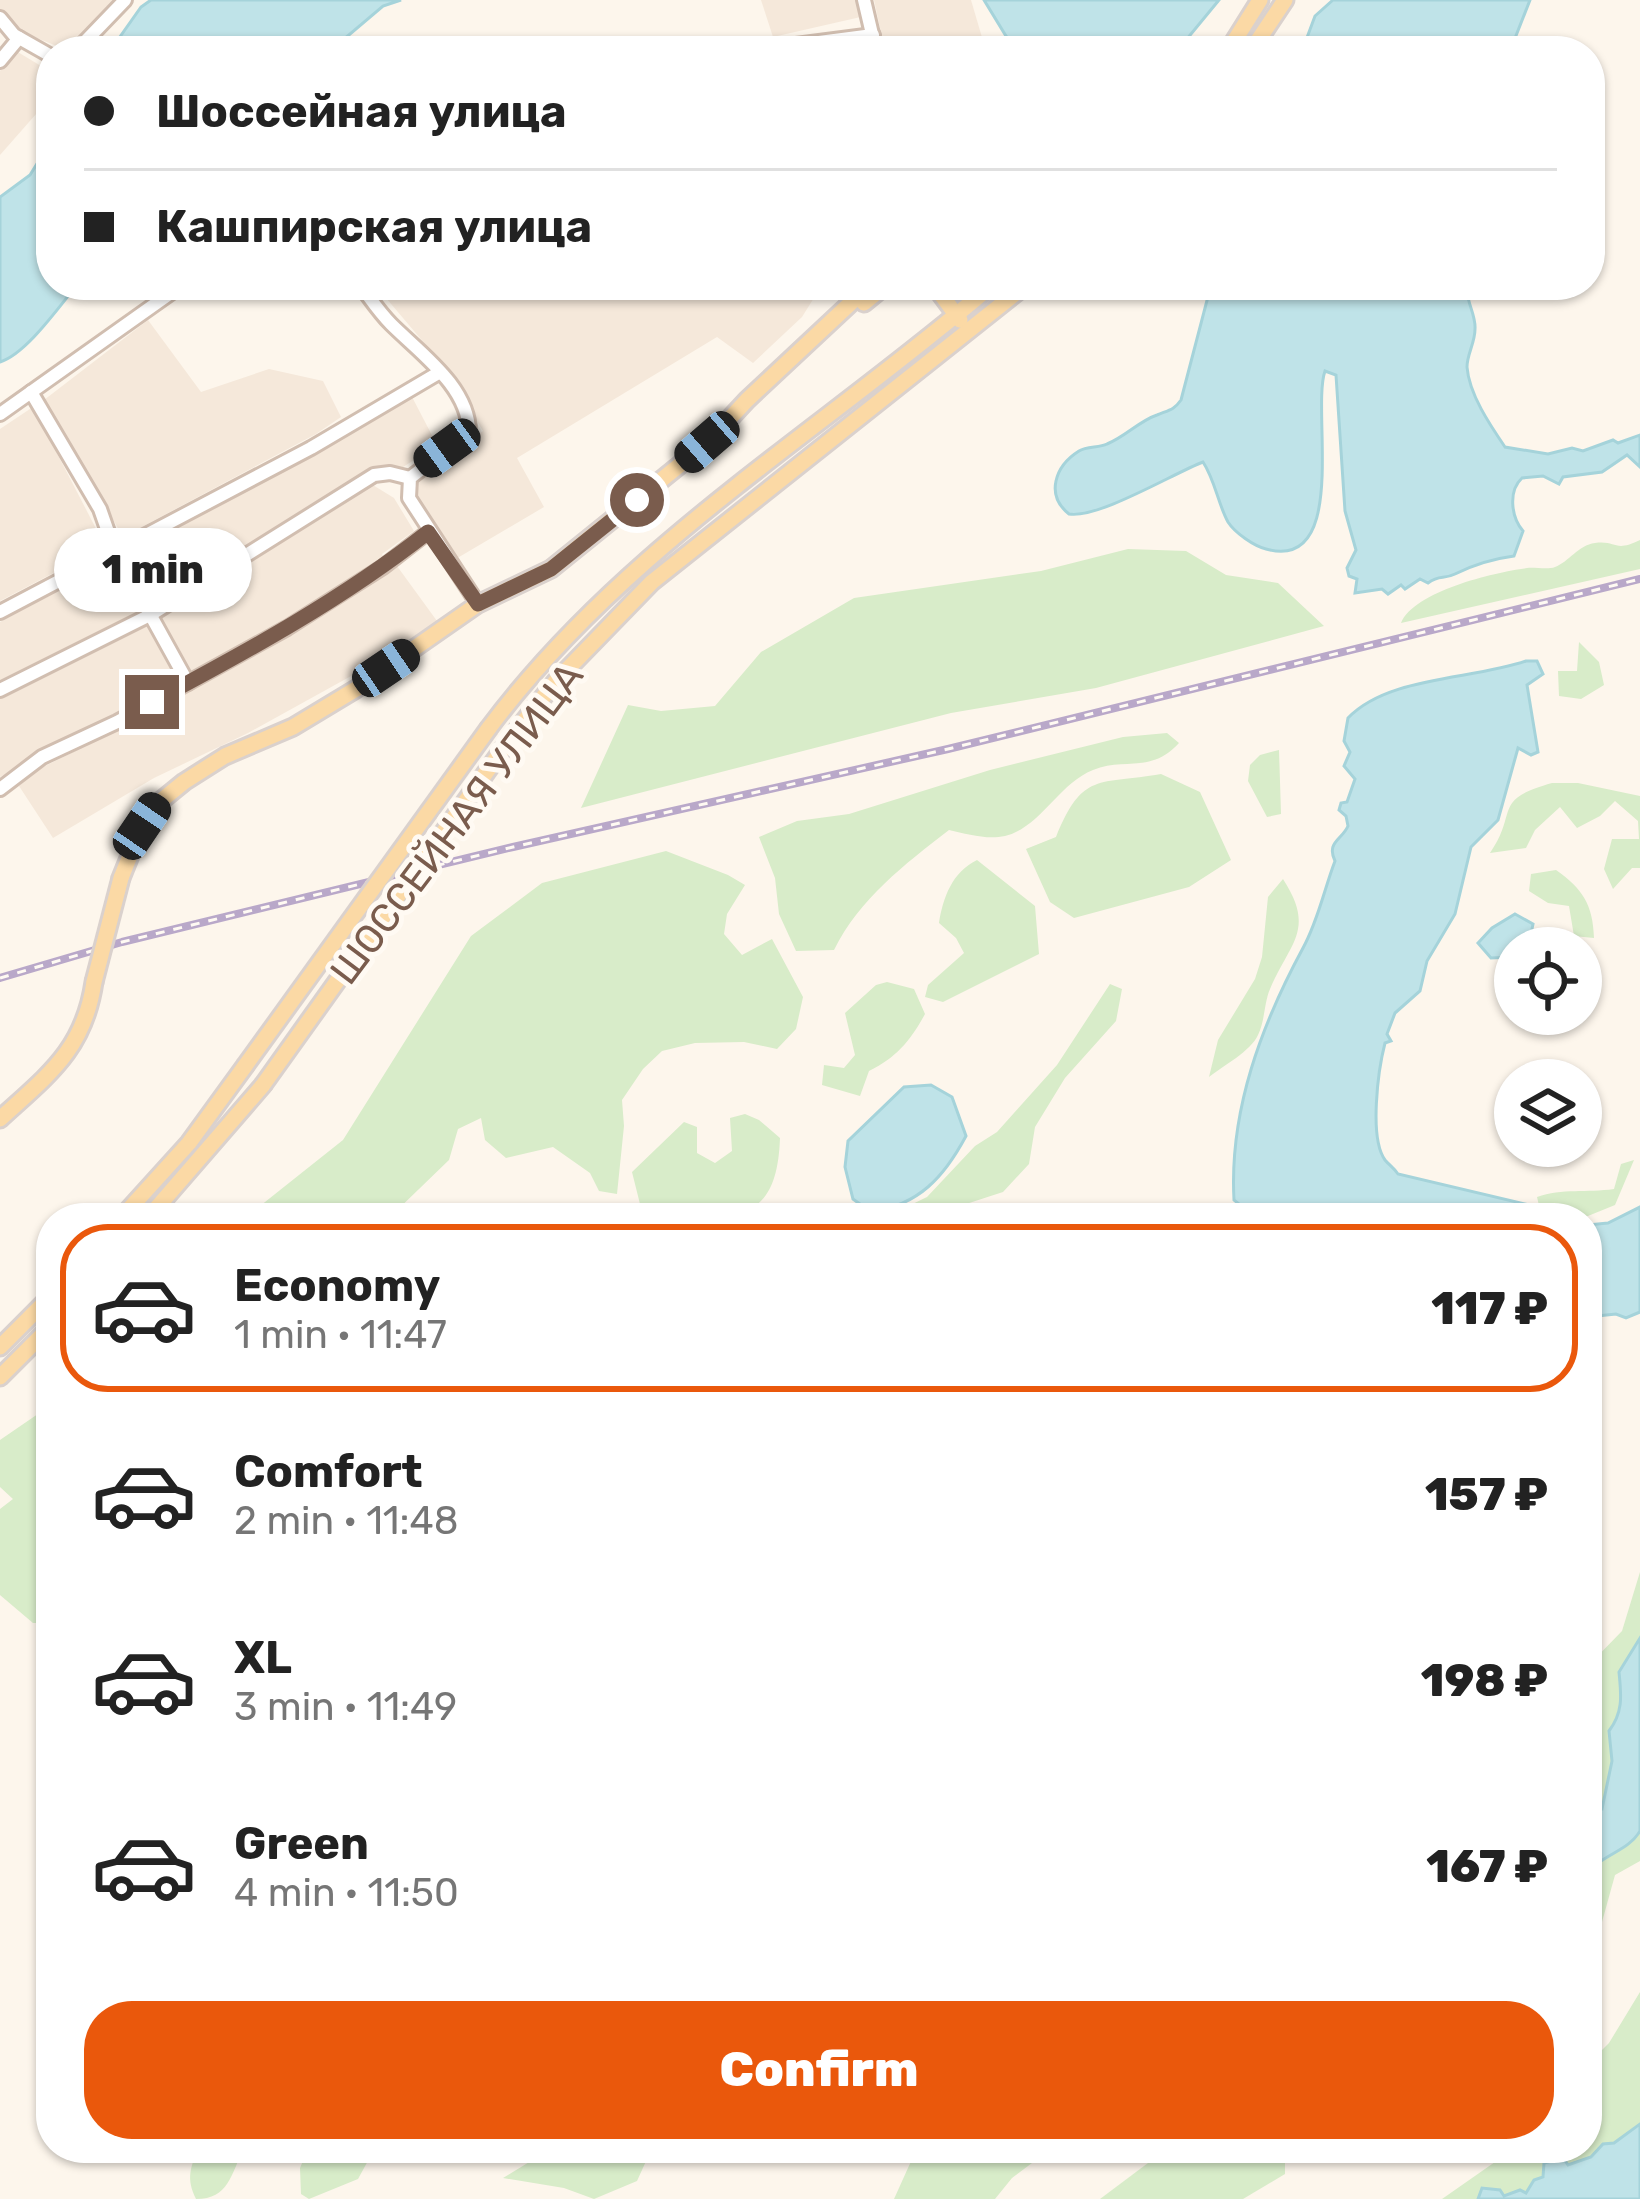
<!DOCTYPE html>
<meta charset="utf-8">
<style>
body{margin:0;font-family:Rubik,sans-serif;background:#f6f6f6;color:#222;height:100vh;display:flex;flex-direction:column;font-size:45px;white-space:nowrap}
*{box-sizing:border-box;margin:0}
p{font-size:39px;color:#767676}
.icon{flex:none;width:66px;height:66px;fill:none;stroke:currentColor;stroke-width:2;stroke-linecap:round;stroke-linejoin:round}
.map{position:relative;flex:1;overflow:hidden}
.side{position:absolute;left:36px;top:1203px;width:1566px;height:960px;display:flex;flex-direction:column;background:#fff;border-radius:48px;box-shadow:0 3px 9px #0004}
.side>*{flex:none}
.hud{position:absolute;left:36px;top:36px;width:1569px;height:264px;border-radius:48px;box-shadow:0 3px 9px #0004;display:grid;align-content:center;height:264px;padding:0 48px;background:#fff}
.controls{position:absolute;left:1494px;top:927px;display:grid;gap:24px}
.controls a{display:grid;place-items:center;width:108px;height:108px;border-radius:50%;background:#fff;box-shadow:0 3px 9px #0004;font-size:60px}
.end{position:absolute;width:54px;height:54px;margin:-27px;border:15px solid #7a5c4d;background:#fff;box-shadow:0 0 0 6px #fff}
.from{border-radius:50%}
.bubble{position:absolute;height:84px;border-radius:42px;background:#fff;box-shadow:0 3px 9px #0004;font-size:39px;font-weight:800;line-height:84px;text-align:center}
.car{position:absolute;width:36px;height:72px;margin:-36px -18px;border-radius:15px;box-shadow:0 0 9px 3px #0007;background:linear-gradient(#222 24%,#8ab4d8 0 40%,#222 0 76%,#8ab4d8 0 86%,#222 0)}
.hud b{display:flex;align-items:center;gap:42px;height:114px;font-size:45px}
.hud b+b{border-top:3px solid #e0e0e0}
.hud i{width:30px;height:30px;background:#222}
ul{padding:21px 0 0;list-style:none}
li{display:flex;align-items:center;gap:36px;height:168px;margin:0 24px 18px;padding:0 24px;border:6px solid transparent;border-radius:48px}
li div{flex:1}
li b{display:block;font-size:45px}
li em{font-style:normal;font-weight:800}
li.active{border-color:#ea580c}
li>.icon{width:108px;height:108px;stroke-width:1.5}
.action{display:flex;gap:24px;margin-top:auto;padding:24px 48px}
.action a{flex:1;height:138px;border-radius:48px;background:#ea580c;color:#fff;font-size:48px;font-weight:800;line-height:138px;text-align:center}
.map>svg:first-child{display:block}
</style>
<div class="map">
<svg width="1640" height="2199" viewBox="0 0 1640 2199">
<rect width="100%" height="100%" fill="#fdf6ec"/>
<g fill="#f5e8da">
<path d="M0,0H118L69,51L17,30L0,9Z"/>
<path d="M761,0H860L865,16L773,37Z"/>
<path d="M874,0H971L986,51H885Z"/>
<path d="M16,51L51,72V97L0,155V71Z"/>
<path d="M375,285H822L802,317L753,363L717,337L517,458L544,507L454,560L416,495L418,479L483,431L442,364Z"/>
<path d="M148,320L201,392L269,369L323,381L341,417L316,434L123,537L44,400Z"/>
<path d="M410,393L437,445L397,471L371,472L152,610L122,552L284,469Z"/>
<path d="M33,407L105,546L0,601V429Z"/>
<path d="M368,482L394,498L414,531L382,554L384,559L191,678L159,618Z"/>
<path d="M111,563L142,616L0,686V622Z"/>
<path d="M397,566L437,621L362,670L248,733L154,778L53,838L19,786L35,771L164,707Z"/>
<path d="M147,622L179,683L0,777V695Z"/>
</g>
<g fill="#d8ecc9">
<path d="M1640,540V569L1401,623C1414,591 1495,572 1527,568C1535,567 1548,570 1555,567C1569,562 1578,545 1595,543C1617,540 1614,553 1640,540Z"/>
<path d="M1128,549L1186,551L1226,575L1278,583L1324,626L1096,688L951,713L581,808L628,705L661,711L715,706L761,652L854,598L1041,571Z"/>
<path d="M1579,642L1599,662L1604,685L1581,699L1559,696L1558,671H1577Z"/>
<path d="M1167,733L1179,743C1151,774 1125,757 1093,770C1058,784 1041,827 1005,836C987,840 967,834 949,830C904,865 860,898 834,950L796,951L779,914L775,878L759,837L797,821L849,814L990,770L1123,737Z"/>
<path d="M1279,750L1281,814L1267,817L1248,781L1250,765L1260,755Z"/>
<path d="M1161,774L1200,792L1231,860L1189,887L1074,918L1050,902L1026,849L1056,837C1083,771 1098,785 1161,774Z"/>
<path d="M1552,783H1578L1640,796V868H1632L1613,889L1604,869L1612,839H1639L1638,821L1615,801L1600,816L1577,828L1560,807L1535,830L1526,848L1490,853C1519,811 1491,800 1552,783Z"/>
<path d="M666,851L728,875L745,885L727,914L724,934L742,955L772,939L803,997L796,1029L777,1049L744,1042L695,1043L662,1051L643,1069L622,1100L624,1126L617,1194L599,1191L590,1173L553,1147L506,1158L485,1140L481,1118L458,1129L449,1160L389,1218H245L343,1140L471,936L542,883Z"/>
<path d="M977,860L1035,906L1039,954L943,1002L925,997L928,985L964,953L956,938L939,923C943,898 952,872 977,860Z"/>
<path d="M1556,870C1583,889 1593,905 1594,938L1574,936L1569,906L1548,903L1529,891L1531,874Z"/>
<path d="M1283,879C1316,930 1290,942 1270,989C1264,1003 1265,1021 1258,1035C1251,1051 1223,1066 1209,1077L1218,1040L1255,979L1262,957L1268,897Z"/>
<path d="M887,982L914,989L925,1014C911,1040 896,1058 869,1071L860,1096L822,1085L824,1065L844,1068L855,1055L845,1013L876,985Z"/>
<path d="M1110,984L1122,989L1116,1021L1065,1078L1035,1127L1029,1164L1003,1192L923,1218H894L898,1211L927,1197L975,1146L997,1132L1057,1065Z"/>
<path d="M745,1114L759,1120L780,1138C777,1222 738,1218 668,1218L666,1204L641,1208L632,1172L684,1122L697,1127V1153L715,1163L732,1151L730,1118Z"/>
<path d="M1634,1160L1615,1205L1583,1218H1542L1537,1197C1562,1188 1587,1193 1614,1189L1621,1164Z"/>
<path d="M51,1405V1623H33L0,1595V1509L13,1499L0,1487V1440Z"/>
<path d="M1640,1572V1638L1619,1673C1624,1694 1623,1712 1609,1731C1615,1749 1611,1797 1599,1810L1595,1779L1587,1756V1667L1622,1631Z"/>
<path d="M1640,1831V1861L1615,1875L1602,1922L1587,1943V1875C1599,1855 1628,1851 1640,1831Z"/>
<path d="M1640,1992V2124L1614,2143L1603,2144L1591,2157L1567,2165L1553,2148H1587V2065L1609,2043Z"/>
<path d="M199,2148H244C231,2174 229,2199 196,2199C186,2179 190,2167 199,2148Z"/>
<path d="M279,2148H375L358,2179L309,2199L301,2194L300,2168L305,2156H288Z"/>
<path d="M552,2148H652L637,2181L594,2199L564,2188L503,2178Z"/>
<path d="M917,2148H1052L1012,2178L995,2199H894Z"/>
<path d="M1168,2148H1285V2174L1243,2199H1100Z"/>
<path d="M1515,2148H1545L1556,2154L1555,2160L1543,2163V2177L1525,2193L1518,2191L1511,2197L1481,2190L1478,2199H1442Z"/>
</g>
<g fill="#bfe3e8" stroke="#a5d3da" stroke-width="3">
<path d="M151,0H401L383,6L330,51H110L141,7Z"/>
<path d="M984,0H1219L1177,51H1020L1006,36Z"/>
<path d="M1333,0H1530L1510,51H1302L1315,16Z"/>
<path d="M51,141V285H77C58,308 26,354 0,362V197L30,175Z"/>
<path d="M1211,285H1419L1434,296L1445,293L1450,285H1458L1462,293L1467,291C1468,305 1476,316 1475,329C1475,343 1467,354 1467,367C1469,394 1490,425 1505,447L1548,454L1572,448L1583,451L1613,440L1618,443L1640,435V467L1627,455L1602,472L1563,477L1559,484L1543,476L1522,478C1508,491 1511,517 1523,531L1514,556C1491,559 1475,564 1455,574C1443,580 1440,574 1428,583L1420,579L1405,589L1401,585L1388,594L1382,589L1355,593L1357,579L1349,576L1347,568L1356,550L1345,511L1336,375L1325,371C1311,410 1350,572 1266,549C1254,546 1235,533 1228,522C1218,504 1215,480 1203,462C1174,473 1098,519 1069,514C1045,495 1055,466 1079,451C1087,446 1099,448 1107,444C1125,437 1139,421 1157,415C1169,410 1174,410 1181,400Z"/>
<path d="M1526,661H1537L1543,674L1527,685L1538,752L1531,755L1518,748L1498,820L1471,847L1455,914L1427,961L1420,991L1395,1013L1387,1034L1391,1041L1385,1043C1378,1070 1369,1138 1385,1160C1389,1165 1394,1168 1398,1174L1529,1205L1531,1214L1528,1218H1241L1239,1204L1234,1200C1229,1110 1262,1024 1303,948C1318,921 1324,890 1335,861C1326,842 1342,840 1348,826L1346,816L1339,810L1341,803L1347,802L1355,779L1344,766L1350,752L1344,741L1348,718C1388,676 1472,680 1526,661Z"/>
<path d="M1515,914L1533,924L1529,943L1515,948L1512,957L1491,958L1478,943L1492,928Z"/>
<path d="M931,1085L952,1097L966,1136C944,1177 919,1205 871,1212L853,1199L845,1167L848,1141L904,1087Z"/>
<path d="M1640,1207V1312L1626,1318L1616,1314L1587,1317V1225L1608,1223Z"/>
<path d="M1640,1638V1831C1628,1852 1599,1855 1587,1875V1756C1598,1774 1593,1791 1599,1809H1602L1612,1761L1609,1731C1624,1711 1621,1694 1619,1672Z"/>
<path d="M1640,2124V2199H1478L1482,2188L1500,2190L1504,2196L1520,2190L1526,2193L1534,2180L1543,2177L1544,2163L1555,2160V2154L1545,2148L1560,2153L1568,2165L1591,2157L1603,2144L1614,2143Z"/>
</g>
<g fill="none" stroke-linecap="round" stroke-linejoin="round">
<defs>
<g id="minor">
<path d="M864,0L876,51"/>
<path d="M0,18L14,35L51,56"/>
<path d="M76,51L125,0"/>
<path d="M749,51L873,35"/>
<path d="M0,61L19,38"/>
<path d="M360,285C370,298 379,312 391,324C420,353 469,387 469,432L410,478L409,498L478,604"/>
<path d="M31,392L100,509L114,549L188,683"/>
<path d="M0,414L182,285"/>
<path d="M0,612L311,448L440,372"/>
<path d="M0,690L152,614L374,475L390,473L410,478"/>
<path d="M0,789L42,757L117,722L287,628L383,567L428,532"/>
</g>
<g id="major">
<path d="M1228,51L1260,0"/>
<path d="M1251,51L1285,0"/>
<path d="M934,285L960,320"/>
<path d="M864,303L886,285"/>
<path d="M489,728C623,548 823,430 992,285"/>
<path d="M510,739L556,681L652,582L1026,285"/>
<path d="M121,878L142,826L157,804L184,782L225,756L293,727L356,689L478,604L551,569L707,443L747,400L870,285"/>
<path d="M0,1119C48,1075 84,1050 94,982"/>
<path d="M121,1218L189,1143L245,1066"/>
<path d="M148,1218L263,1085"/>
<path d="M0,1347L51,1296"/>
<path d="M0,1377L51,1326"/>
</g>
</defs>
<use href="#minor" stroke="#d1beb0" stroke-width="18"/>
<use href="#major" stroke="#dad1cd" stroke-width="21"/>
<use href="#minor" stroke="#fff" stroke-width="12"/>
<use href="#major" stroke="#fbd9a5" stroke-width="15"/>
<defs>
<path id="rail" d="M0,978L122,942L513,847L948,749L1640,579"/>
</defs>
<use href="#rail" stroke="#b9a8c9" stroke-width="8"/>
<use href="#rail" stroke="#fffaf3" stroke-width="3" stroke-dasharray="9" stroke-linecap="butt"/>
<defs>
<g id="major-bridge">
<path d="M94,982L121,878"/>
<path d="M245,1066L489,728"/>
<path d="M263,1085L510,739"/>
</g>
</defs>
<use href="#major-bridge" stroke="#dad1cd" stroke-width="21" stroke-linecap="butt"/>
<use href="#major-bridge" stroke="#fbd9a5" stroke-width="15"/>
</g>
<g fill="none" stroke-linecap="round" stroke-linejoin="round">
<path stroke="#7a5c4d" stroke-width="15" d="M152,702C248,651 343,599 428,532L478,604L551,569L637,500"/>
</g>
<g text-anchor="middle" stroke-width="10" stroke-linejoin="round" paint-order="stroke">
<g font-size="39" fill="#7a5c4d" stroke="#fffaf3">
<text transform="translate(456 823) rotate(-53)" y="14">ШОССЕЙНАЯ УЛИЦА</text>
</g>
</g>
</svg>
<div class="controls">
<a><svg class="icon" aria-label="locate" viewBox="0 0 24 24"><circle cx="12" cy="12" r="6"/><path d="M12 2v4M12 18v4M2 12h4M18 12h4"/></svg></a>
<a><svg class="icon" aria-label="layers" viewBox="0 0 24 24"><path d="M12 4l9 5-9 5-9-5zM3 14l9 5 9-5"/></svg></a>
</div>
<i class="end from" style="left:637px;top:500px"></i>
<i class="end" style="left:152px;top:702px"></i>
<div class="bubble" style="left:54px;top:528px;width:198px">1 min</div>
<i class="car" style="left:707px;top:442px;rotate:229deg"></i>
<i class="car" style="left:447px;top:448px;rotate:234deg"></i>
<i class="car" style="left:386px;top:668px;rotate:56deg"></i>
<i class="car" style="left:142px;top:826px;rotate:34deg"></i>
<div class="hud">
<b><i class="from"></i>Шоссейная улица</b>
<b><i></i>Кашпирская улица</b>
</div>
<section class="side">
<ul>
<li class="active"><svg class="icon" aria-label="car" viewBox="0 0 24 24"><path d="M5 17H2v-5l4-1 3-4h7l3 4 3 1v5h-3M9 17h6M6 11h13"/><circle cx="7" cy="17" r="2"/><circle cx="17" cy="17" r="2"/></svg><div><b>Economy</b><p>1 min · 11:47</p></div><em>117 ₽</em></li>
<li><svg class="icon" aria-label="car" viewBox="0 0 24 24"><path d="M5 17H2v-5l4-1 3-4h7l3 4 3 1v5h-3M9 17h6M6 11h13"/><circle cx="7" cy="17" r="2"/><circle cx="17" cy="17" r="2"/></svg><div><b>Comfort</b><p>2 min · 11:48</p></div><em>157 ₽</em></li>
<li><svg class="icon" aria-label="car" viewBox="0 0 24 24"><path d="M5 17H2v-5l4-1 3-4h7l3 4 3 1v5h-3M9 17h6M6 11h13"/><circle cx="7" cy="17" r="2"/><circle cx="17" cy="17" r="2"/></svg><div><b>XL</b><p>3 min · 11:49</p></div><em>198 ₽</em></li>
<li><svg class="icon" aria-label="car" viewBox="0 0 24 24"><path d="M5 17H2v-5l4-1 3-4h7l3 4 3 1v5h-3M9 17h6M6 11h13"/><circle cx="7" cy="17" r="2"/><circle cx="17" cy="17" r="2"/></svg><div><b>Green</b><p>4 min · 11:50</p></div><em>167 ₽</em></li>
</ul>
<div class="action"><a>Confirm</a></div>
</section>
</div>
